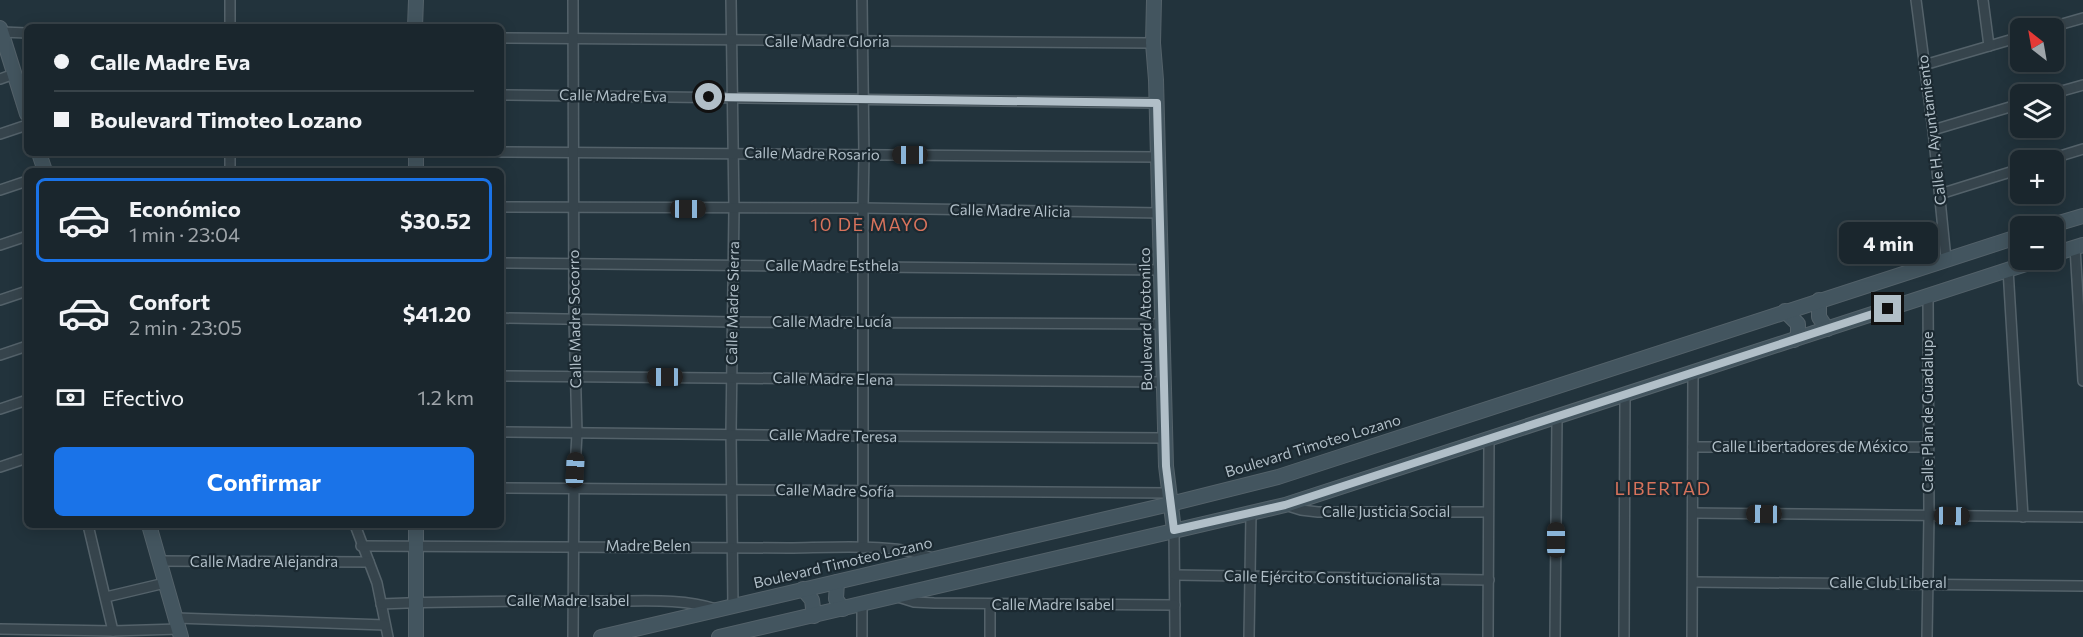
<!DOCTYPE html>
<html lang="es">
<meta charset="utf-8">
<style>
body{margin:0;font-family:Commissioner,sans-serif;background:#232e35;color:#f1f3f6;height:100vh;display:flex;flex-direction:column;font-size:22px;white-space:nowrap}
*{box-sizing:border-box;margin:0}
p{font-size:20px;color:#9fa5aa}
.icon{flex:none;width:33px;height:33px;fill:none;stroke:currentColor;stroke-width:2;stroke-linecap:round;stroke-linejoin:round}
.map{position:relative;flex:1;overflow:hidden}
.details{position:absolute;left:24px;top:168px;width:480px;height:360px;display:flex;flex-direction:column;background:#1a262d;border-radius:9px;box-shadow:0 3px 15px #0003,0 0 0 2px #384349}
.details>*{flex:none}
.banner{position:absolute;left:24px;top:24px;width:480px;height:132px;border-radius:9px;box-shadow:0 3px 15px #0003,0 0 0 2px #384349;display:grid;align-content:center;height:132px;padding:0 30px;background:#1a262d}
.needle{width:39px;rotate:329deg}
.buttons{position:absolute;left:2010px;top:18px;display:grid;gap:12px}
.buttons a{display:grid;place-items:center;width:54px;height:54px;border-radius:9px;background:#1a262d;box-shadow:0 3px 15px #0003,0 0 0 2px #384349;font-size:30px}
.end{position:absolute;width:27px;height:27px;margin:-14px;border:8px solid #b1bfc8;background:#111;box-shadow:0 0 0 3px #111}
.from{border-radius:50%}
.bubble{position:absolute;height:42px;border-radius:9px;background:#1a262d;box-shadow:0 3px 15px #0003,0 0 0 2px #384349;font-size:20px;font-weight:700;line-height:42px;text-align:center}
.car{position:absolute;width:18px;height:36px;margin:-18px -9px;border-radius:8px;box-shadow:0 0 4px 2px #0007;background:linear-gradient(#222 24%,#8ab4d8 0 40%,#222 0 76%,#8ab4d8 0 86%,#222 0)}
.banner b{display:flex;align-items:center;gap:21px;height:57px;font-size:22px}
.banner b+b{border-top:2px solid #384349}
.banner i{width:15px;height:15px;background:#f1f3f6}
ul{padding:10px 0 0;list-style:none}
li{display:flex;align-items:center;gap:18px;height:84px;margin:0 12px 9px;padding:0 18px;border:3px solid transparent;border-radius:9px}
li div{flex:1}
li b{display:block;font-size:22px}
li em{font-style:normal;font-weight:700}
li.selected{border-color:#1a73e8}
li>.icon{width:54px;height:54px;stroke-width:1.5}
.pay{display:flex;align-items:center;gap:15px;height:66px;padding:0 30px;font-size:22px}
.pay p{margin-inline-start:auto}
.button{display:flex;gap:12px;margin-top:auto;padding:12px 30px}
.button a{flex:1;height:69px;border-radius:9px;background:#1a73e8;color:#fff;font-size:24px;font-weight:700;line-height:69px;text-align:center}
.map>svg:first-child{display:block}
</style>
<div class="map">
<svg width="2083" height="637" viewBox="0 0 2083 637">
<rect width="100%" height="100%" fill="#22333c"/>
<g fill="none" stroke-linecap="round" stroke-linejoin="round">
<defs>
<g id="street">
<path d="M230,0V27"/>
<path d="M731,0L734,209L731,433L733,606"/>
<path d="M862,0L864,155L863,208V548"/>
<path d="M1916,0L1933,130L1946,259"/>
<path d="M1983,0L1989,46"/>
<path d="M2048,28L2083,18"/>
<path d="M2,32L27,33"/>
<path d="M501,38L1153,43"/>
<path d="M1924,65L2020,37"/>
<path d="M0,79L14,74"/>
<path d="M2051,94L2083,85"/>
<path d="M501,95L1157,103"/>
<path d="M1933,130L2020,104"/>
<path d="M0,134L27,125"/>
<path d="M501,152L1159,157"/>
<path d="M2047,160L2083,149"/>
<path d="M230,171V153"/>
<path d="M0,190L27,181"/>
<path d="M1940,194L2020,169"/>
<path d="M501,207L863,208L1160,213"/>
<path d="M0,245L27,236"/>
<path d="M2075,247L2083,381"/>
<path d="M501,263L1162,270"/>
<path d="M2008,269L2023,517"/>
<path d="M0,300L27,291"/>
<path d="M501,318L733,322L1163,324"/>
<path d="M0,355L27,346"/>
<path d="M501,376L1164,382"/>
<path d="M0,409L27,400"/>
<path d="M501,432C723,435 944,437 1166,438"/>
<path d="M1693,447H1928"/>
<path d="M0,467L27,458"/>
<path d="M501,488L1169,493"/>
<path d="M1285,505L1301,510L1318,512H1488"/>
<path d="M1693,513L2083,517"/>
<path d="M88,525L113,631"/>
<path d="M355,525L377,583L388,637"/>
<path d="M1174,530L1175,637"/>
<path d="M361,546C504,546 647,546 789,548C825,548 904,542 933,559"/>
<path d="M160,561L369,562"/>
<path d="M1175,575L1489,580"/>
<path d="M1693,582L2083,586"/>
<path d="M106,597L165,583"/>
<path d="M898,597L914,602L934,603L1175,605"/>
<path d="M381,604C453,601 525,601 597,601C636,602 678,597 716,609"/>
<path d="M176,618L385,625"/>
<path d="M0,629L113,631L179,629"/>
<path d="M573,637L574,489L577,433L574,319L573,0"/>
<path d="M862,637V605"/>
<path d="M990,637V605"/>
<path d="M1249,637L1251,514"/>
<path d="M1488,637L1489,439"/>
<path d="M1555,637L1557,417"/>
<path d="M1624,637L1625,395"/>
<path d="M1692,637L1693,372"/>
<path d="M1927,637L1929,516L1928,296"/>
</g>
<g id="secondary">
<path d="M1154,0L1153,43L1156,80L1166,466L1174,530"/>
<path d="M415,27L416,0"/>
<path d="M0,28L27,114"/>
<path d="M39,153L45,171"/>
<path d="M416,153V171"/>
<path d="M2049,226L2083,216"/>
<path d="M2054,254L2083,245"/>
<path d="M1819,300V317L1827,329"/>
<path d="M1785,311L1798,324V335L1794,340"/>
<path d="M149,525L181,637"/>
<path d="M837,582L836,599L843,609"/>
<path d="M803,589L812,600L814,616"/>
<path d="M416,637V525"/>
<path d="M601,637L1170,504L1278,477L2020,236"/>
<path d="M719,637L1285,505L2038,260"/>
</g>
</defs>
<use href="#street" stroke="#54626a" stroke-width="12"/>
<use href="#secondary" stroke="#54626a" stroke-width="16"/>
<use href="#street" stroke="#36444c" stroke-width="9"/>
<use href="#secondary" stroke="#43555f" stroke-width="14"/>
</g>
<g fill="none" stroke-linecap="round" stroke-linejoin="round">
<path stroke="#b1bfc8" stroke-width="8" d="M709,97L1157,103L1166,466L1174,530L1285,505L1888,309"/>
</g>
<g text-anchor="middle" stroke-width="4.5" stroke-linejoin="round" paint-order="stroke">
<g font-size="15" fill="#b1bfc8" stroke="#1b2931">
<text x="827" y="47">Calle Madre Gloria</text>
<text transform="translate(613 96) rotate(1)" y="5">Calle Madre Eva</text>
<text transform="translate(1932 130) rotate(-97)" y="5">Calle H. Ayuntamiento</text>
<text transform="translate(812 154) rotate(1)" y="5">Calle Madre Rosario</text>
<text transform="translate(1010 211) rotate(1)" y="5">Calle Madre Alicia</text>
<text x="832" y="271">Calle Madre Esthela</text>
<text transform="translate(733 303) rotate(-89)" y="5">Calle Madre Sierra</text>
<text transform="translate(575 319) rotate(-91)" y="5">Calle Madre Socorro</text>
<text transform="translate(1146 319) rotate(-91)" y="5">Boulevard Atotonilco</text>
<text x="832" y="327">Calle Madre Lucía</text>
<text transform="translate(833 379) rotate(1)" y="5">Calle Madre Elena</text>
<text transform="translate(1928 412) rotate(-90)" y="5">Calle Plan de Guadalupe</text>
<text transform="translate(833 436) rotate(1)" y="5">Calle Madre Teresa</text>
<text transform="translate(1313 446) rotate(-17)" y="5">Boulevard Timoteo Lozano</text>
<text x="1810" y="452">Calle Libertadores de México</text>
<text transform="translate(835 491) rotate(1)" y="5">Calle Madre Sofía</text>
<text x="1386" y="517">Calle Justicia Social</text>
<text x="648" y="551">Madre Belen</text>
<text x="264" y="567">Calle Madre Alejandra</text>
<text transform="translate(843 563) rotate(-13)" y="5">Boulevard Timoteo Lozano</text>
<text transform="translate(1332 578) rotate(1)" y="5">Calle Ejército Constitucionalista</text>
<text x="1888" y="588">Calle Club Liberal</text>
<text x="568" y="606">Calle Madre Isabel</text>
<text x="1053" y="610">Calle Madre Isabel</text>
</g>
<g font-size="18" letter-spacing="1.5" fill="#d8735c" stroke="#1b2931">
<text x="870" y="231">10 DE MAYO</text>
<text x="1663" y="495">LIBERTAD</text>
</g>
</g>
</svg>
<div class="buttons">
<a><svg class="needle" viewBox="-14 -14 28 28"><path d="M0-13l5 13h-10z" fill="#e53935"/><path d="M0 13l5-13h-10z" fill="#9fa5aa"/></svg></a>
<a><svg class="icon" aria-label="layers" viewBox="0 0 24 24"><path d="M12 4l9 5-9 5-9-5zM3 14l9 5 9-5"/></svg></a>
<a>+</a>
<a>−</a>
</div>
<i class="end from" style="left:709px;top:97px"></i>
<i class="end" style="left:1888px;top:309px"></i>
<div class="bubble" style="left:1839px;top:222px;width:99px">4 min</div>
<i class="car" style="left:910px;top:155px;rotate:270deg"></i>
<i class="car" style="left:688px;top:209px;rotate:90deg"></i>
<i class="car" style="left:665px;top:377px;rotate:270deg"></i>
<i class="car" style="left:575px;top:470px;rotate:3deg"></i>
<i class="car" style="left:1764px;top:514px;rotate:271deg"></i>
<i class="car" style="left:1952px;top:516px;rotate:91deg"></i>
<i class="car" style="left:1556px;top:540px;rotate:0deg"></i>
<div class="banner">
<b><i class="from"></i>Calle Madre Eva</b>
<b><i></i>Boulevard Timoteo Lozano</b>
</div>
<section class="details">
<ul>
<li class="selected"><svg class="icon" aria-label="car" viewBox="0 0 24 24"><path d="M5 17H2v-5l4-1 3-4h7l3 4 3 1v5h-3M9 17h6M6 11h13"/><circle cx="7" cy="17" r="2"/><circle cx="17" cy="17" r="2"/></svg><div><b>Económico</b><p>1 min · 23:04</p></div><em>$30.52</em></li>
<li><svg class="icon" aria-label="car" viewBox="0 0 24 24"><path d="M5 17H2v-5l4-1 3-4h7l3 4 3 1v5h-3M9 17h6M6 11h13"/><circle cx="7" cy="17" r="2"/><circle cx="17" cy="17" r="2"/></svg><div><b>Confort</b><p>2 min · 23:05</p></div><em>$41.20</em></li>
</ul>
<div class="pay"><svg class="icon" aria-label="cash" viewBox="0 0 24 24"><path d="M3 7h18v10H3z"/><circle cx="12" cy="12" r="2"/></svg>Efectivo<p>1.2 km</p></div>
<div class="button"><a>Confirmar</a></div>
</section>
</div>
